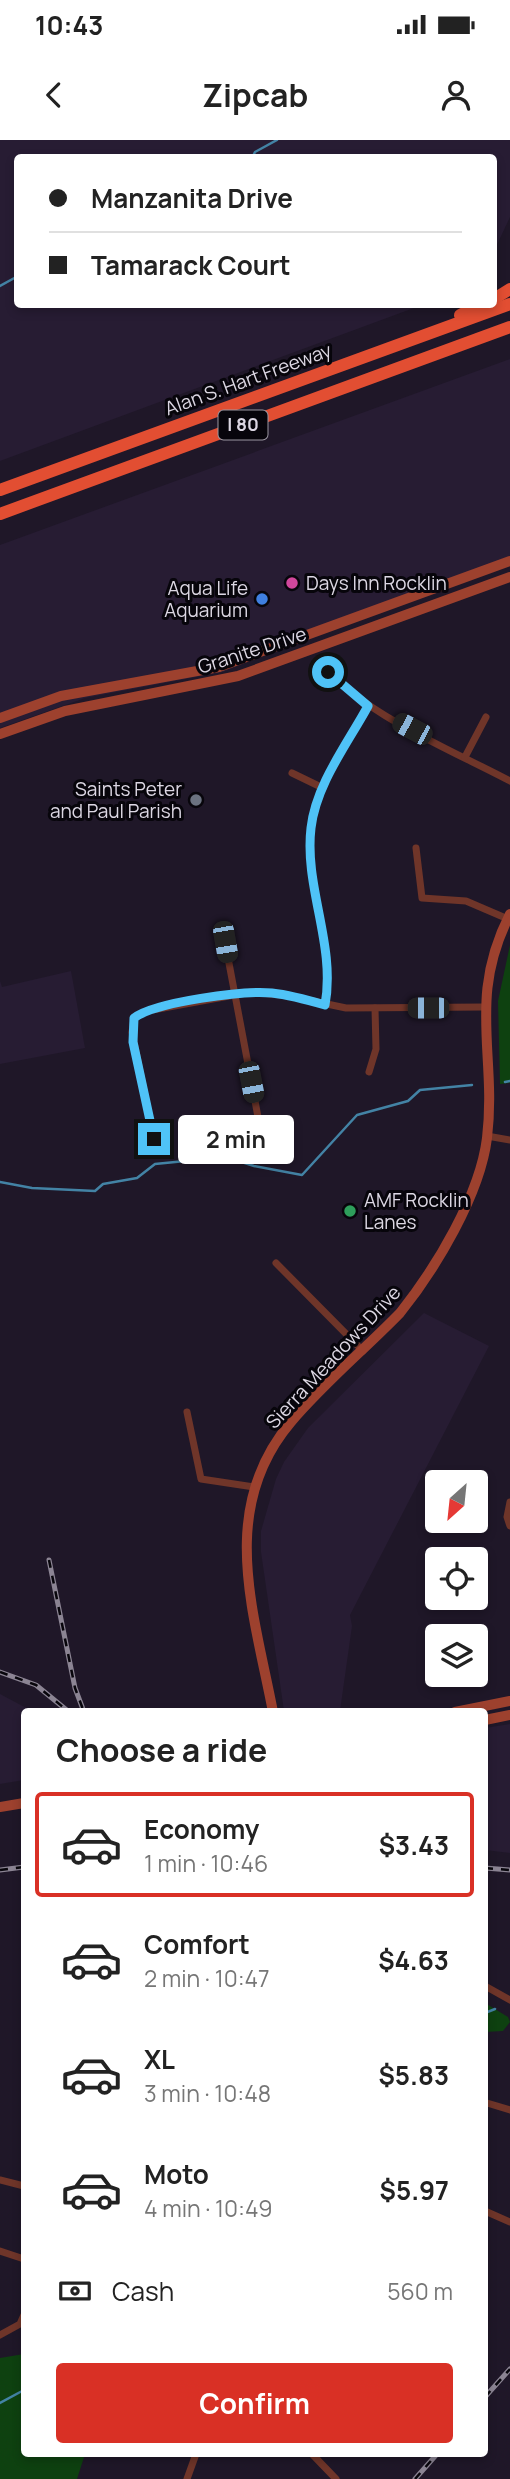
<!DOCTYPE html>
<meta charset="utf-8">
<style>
body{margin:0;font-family:Manrope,sans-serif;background:#f2f2f2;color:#222;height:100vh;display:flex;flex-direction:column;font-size:26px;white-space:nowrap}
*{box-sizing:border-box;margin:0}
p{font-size:23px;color:#767676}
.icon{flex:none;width:38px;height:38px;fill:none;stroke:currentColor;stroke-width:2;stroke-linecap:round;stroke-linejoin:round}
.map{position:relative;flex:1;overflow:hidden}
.drawer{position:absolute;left:21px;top:1568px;width:467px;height:749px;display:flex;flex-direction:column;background:#fff;border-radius:7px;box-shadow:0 4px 10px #0003}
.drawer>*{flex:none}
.top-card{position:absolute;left:14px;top:14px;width:483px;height:154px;border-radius:7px;box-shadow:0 4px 10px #0003;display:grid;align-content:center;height:154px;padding:0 35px;background:#fff}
.needle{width:46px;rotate:207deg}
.fabs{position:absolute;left:425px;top:1330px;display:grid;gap:14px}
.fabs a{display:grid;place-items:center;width:63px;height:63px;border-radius:7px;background:#fff;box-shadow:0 4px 10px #0003;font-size:35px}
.end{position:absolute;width:32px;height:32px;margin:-16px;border:9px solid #4fc3f7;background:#111;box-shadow:0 0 0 4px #111}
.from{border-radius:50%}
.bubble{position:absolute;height:49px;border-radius:7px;background:#fff;box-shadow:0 4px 10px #0003;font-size:23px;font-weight:700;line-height:49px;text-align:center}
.car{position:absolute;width:21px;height:42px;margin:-21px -10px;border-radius:9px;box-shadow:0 0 5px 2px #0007;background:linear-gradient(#222 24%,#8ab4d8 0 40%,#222 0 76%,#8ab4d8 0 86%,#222 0)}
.top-card b{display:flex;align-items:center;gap:24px;height:66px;font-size:26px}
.top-card b+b{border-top:2px solid #e0e0e0}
.top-card i{width:18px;height:18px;background:#222}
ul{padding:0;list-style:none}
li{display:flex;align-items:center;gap:21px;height:105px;margin:0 14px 10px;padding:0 21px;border:4px solid transparent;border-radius:7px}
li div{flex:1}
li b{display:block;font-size:26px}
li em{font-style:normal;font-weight:700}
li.selected{border-color:#d93025}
li>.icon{width:63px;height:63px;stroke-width:1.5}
h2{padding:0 35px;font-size:32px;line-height:84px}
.pay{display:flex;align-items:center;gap:18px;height:77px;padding:0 35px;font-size:26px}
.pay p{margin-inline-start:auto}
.button{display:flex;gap:14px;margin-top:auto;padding:14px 35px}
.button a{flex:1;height:80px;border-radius:7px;background:#d93025;color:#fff;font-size:28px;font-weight:700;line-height:80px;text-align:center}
.status{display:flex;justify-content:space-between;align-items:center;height:49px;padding:0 35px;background:#fff;direction:ltr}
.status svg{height:19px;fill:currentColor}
header{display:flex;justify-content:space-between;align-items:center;height:91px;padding:0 35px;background:#fff;font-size:32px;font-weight:700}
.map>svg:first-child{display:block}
</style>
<div class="status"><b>10:43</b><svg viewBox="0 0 49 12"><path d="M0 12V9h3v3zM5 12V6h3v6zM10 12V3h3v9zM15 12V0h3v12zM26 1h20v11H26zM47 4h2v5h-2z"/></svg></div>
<header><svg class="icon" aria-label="back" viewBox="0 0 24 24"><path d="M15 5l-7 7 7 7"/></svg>Zipcab<svg class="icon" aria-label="person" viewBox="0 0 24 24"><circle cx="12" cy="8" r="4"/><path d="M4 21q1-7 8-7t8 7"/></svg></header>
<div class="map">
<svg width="510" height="2339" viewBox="0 0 510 2339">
<rect width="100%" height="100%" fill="#1f1728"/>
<g fill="#271c33">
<path d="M0,0H510V77L494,111V18H18V164L422,165L0,321Z"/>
<path d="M510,219V416L223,532L85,558L0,588V405Z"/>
<path d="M71,831L85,908L0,924V841L2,847Z"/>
<path d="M424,1173L489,1206L350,1475L352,1486L340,1571H284L261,1412V1391L276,1339L284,1322L308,1288Z"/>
<path d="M0,1554L32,1571L24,1572V1640L0,1644Z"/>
<path d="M510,1584V1713L485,1710V1588Z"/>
</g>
<g fill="#0e4110">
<path d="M510,805V943L500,944L498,861Z"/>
<path d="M485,1863L508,1877L510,1882L503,1891L485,1892Z"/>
<path d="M24,2214V2314H85L77,2339H0V2218Z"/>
</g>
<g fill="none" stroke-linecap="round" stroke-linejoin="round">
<g stroke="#4383a5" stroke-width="2.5">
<path d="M252,18L255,12L277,0"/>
<path d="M0,146L18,136"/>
<path d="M505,942L510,941"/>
<path d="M0,1042L32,1048L95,1051L103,1044L137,1038L155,1024L226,1017L254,1026L302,1035L357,975L408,961L420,950L472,945"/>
<path d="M485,1873L495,1869"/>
<path d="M0,2263L24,2250"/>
</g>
<g stroke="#6f3529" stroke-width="7">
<path d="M322,521C351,569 458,613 510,641"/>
<path d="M465,617L486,577"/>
<path d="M292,633L323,648"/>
<path d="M416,708L422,758L466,761L508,779"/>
<path d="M225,802L261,993"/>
<path d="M325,865C335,810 310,759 310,704C310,654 345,607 368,566"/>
<path d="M369,932L376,909L375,868"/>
<path d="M487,996L510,1000"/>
<path d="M154,999L132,892L134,878L147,871L251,852L289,856L346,868L484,867"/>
<path d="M276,1123L363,1211"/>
<path d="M187,1272L201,1339L254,1347"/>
<path d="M510,1362L507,1377L510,1386"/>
<path d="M485,1846L510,1860"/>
<path d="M487,1963L510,1970"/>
<path d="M0,2040L24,2046"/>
<path d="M485,2071L510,2082"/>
<path d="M0,2111L24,2119"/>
<path d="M0,2195L20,2184L24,2175"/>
<path d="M312,2314L336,2339"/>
<path d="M187,2339L196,2314"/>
</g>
<g stroke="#9d412e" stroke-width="10">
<path d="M0,578L61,556L219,527L510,421"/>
<path d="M0,594L65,571L238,536L510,437"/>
<path d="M273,1572C254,1472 217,1369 291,1282C324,1243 365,1209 400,1173C436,1128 480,1055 487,998C497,914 467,858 510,774"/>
<path d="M455,1572L510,1561"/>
<path d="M485,1580L510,1575"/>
<path d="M0,1667L24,1663"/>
</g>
<g stroke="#e24e32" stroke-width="12">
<path d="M494,159L510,149"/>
<path d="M460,175L481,164"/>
<path d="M0,350L510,164"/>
<path d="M0,374L510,187"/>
</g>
<defs>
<g id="rail">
<path d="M49,1420L75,1548L84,1572"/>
<path d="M0,1532L36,1545L69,1572"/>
<path d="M485,1728L510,1730"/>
<path d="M0,1730L24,1727"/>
<path d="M485,2257L510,2229"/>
<path d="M415,2339L437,2314"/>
</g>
</defs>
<use href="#rail" stroke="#8b8493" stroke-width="5"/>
<use href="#rail" stroke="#07050b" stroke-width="2.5" stroke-dasharray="8" stroke-linecap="butt"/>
</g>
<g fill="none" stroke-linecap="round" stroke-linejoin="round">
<path stroke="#4fc3f7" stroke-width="9" d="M154,999L133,902L134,878C155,862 245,850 272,853C290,855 308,860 325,865C336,805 304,747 311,688C316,644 348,603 368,566L328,532"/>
</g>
<circle fill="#d1479c" stroke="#07050b" stroke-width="2.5" cx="292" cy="443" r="7"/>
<circle fill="#3f7fe0" stroke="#07050b" stroke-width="2.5" cx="262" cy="459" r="7"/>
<circle fill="#6b7280" stroke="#07050b" stroke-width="2.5" cx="196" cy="660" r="7"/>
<circle fill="#2e9e5b" stroke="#07050b" stroke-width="2.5" cx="350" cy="1071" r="7"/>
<g text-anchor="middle" stroke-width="6" stroke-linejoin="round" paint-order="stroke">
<rect fill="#07050b" stroke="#9c98a2" stroke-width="2" x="218.5" y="270.5" width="49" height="29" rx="5"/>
<g font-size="18" font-weight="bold" fill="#dcd7e3">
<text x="243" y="291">I 80</text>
</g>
<g font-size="19" fill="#dcd7e3" stroke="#07050b">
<text transform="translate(248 239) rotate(-20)" y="7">Alan S. Hart Freeway</text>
<text transform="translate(252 510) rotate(-18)" y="7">Granite Drive</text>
<text transform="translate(333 1217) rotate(-47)" y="7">Sierra Meadows Drive</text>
</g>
<g font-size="19" fill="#dcd7e3" stroke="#07050b" text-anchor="start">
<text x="306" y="450">Days Inn Rocklin</text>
<text x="248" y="455" text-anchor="end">Aqua Life<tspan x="248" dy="22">Aquarium</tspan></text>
<text x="182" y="656" text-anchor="end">Saints Peter<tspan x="182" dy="22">and Paul Parish</tspan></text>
<text x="364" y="1067">AMF Rocklin<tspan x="364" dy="22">Lanes</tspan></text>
</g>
</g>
</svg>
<div class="fabs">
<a><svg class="needle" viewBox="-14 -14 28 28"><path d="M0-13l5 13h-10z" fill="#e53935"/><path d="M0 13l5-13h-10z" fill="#767676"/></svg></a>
<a><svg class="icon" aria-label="locate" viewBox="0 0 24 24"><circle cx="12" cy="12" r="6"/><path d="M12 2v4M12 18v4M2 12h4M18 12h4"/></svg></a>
<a><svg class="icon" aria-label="layers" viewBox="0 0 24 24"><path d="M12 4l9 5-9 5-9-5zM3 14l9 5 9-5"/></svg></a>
</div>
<i class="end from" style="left:328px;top:532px"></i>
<i class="end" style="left:154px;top:999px"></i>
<div class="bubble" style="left:178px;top:975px;width:116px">2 min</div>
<i class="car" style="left:412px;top:589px;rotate:298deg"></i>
<i class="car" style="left:225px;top:802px;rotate:170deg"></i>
<i class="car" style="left:428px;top:868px;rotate:270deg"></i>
<i class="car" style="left:251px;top:942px;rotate:169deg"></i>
<div class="top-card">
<b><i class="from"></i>Manzanita Drive</b>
<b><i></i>Tamarack Court</b>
</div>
<section class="drawer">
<h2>Choose a ride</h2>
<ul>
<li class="selected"><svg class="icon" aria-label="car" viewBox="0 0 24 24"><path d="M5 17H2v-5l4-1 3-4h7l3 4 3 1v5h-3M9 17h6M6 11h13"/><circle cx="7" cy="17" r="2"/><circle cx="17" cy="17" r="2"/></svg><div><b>Economy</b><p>1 min · 10:46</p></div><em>$3.43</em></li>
<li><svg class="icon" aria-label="car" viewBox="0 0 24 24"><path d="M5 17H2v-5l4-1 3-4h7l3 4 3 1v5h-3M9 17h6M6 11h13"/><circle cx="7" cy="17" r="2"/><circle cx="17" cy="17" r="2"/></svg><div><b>Comfort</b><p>2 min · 10:47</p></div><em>$4.63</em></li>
<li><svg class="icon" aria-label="car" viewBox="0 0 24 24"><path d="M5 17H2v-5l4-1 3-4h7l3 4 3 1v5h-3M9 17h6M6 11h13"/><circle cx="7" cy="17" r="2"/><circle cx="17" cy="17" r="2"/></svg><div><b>XL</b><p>3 min · 10:48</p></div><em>$5.83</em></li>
<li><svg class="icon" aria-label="car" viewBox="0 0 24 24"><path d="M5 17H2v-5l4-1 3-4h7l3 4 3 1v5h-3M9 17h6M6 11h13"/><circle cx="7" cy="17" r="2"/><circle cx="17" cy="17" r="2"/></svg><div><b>Moto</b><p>4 min · 10:49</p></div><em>$5.97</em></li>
</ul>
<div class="pay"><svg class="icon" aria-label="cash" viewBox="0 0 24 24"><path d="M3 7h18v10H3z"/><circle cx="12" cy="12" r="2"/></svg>Cash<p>560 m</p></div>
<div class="button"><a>Confirm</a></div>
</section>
</div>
